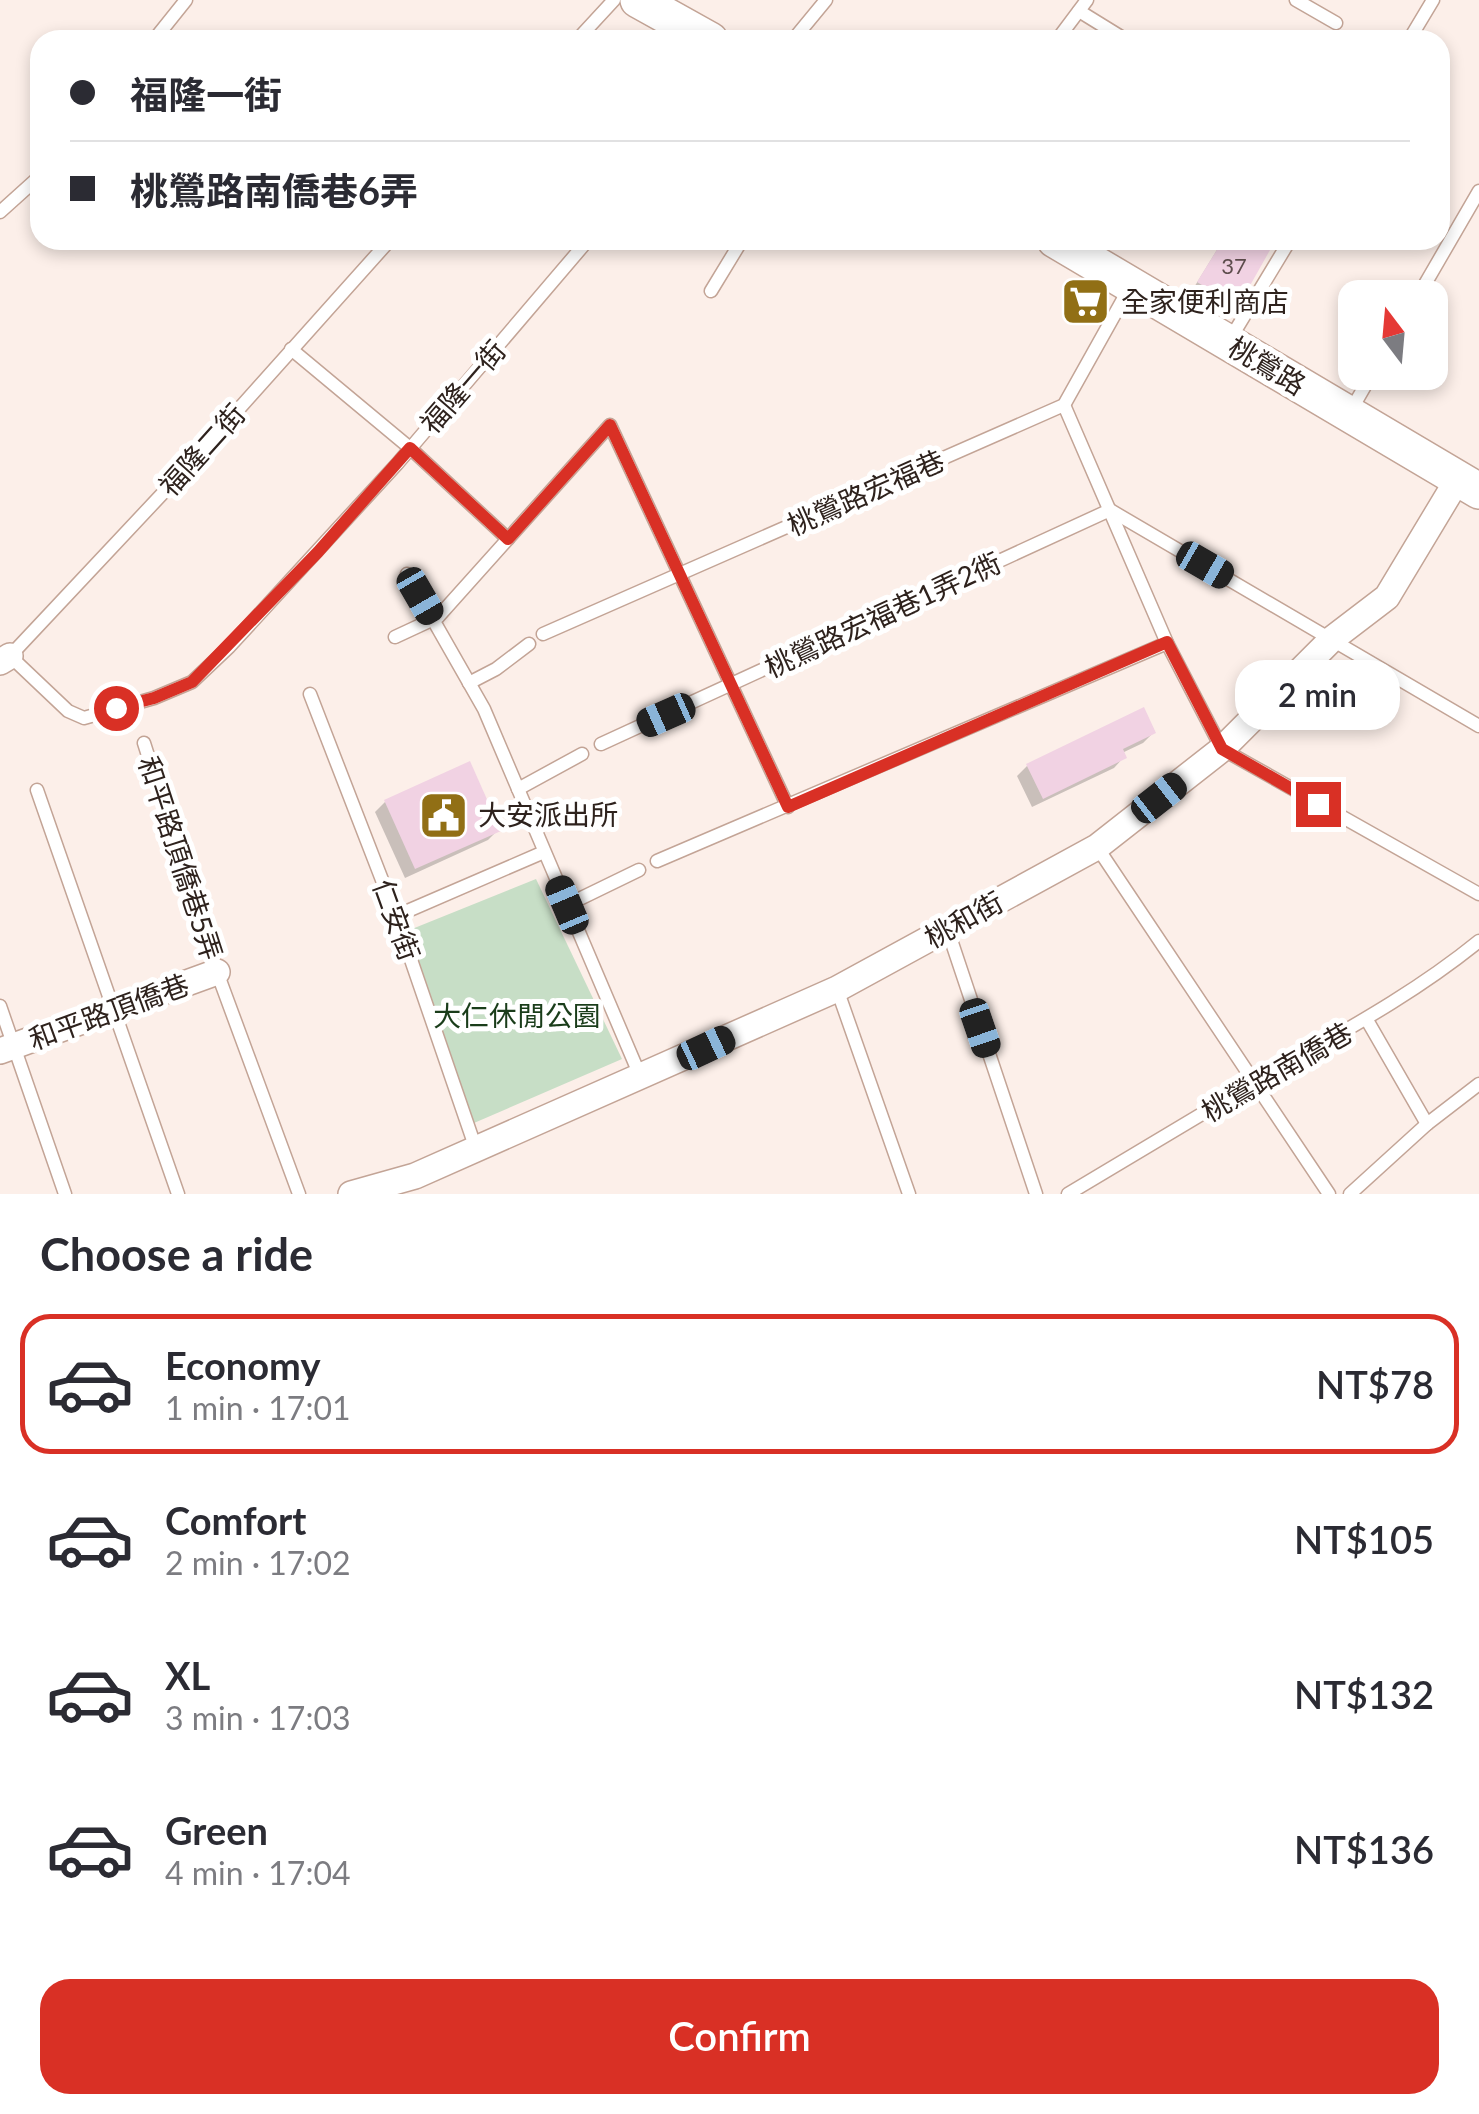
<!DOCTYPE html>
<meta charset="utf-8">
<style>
body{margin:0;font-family:Lato,"Noto Sans TC",sans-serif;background:#f2f2f3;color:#2b2b33;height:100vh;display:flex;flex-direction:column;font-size:38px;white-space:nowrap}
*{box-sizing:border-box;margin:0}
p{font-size:32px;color:#7c7c81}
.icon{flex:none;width:55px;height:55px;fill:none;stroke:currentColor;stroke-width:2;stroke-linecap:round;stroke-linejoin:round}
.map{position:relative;height:1194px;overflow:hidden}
.panel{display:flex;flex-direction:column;background:#fff;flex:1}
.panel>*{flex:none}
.guide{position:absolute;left:30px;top:30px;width:1420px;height:220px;border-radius:30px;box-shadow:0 5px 15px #0003;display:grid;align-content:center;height:220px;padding:0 40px;background:#fff}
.needle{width:65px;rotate:344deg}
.tools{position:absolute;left:1338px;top:280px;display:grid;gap:20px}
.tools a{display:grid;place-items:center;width:110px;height:110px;border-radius:20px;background:#fff;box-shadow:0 5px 15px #0003;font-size:50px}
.end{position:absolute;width:45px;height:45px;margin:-22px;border:12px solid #d93025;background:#fff;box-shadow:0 0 0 5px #fff}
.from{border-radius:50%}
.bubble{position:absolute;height:70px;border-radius:30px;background:#fff;box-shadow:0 5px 15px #0003;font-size:32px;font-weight:600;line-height:70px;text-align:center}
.car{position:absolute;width:30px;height:60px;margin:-30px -15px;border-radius:12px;box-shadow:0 0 8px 2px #0007;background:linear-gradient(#222 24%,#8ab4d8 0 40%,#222 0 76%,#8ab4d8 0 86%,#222 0)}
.guide b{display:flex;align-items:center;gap:35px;height:95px;font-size:38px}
.guide b+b{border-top:2px solid #e1e1e2}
.guide i{width:25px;height:25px;background:#2b2b33}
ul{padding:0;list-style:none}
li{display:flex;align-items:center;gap:30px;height:140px;margin:0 20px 15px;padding:0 20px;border:5px solid transparent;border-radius:30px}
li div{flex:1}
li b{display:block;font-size:38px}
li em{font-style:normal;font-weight:600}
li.selected{border-color:#d93025}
li>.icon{width:90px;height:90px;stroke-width:1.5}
h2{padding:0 40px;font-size:45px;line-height:120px}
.button{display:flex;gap:20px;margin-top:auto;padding:20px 40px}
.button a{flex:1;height:115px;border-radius:30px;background:#d93025;color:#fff;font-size:40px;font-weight:600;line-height:115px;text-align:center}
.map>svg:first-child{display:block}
</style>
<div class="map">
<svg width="1479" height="1194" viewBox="0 0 1479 1194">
<rect width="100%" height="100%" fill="#fcefe9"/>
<path fill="#c7dec6" d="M536,879L622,1059L474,1123L407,931Z"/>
<g fill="#0003">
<path d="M1223,240H1245L1236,305L1230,312L1193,289Z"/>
<path d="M1153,733L1143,743L1122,753L1124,757L1114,768L1032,807L1017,776L1027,766Z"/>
<path d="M385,802L498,830L488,840L405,878L375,812Z"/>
</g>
<g fill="#f1d2e3">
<path d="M1223,240H1251L1270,250L1238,307L1197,282Z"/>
<path d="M1144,707L1156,733L1123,749L1127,758L1043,799L1026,764Z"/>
<path d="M470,761L501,831L415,869L384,800Z"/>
</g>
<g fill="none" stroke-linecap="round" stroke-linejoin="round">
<defs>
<g id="service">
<path d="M1296,0L1336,23"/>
<path d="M1079,11L1126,40"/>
<path d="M154,40L186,0"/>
<path d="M577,40L614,0"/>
<path d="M793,40L826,0"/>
<path d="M1057,40L1087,0"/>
<path d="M1409,40L1433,0"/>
<path d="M0,212L40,176"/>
<path d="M390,240L178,477L10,656L68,711L84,718L154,698L192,682L229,647L397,464L588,240"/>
<path d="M711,291L742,240"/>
<path d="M1417,298L1479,191"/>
<path d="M1229,341L1290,240"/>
<path d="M291,349L410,448L508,539"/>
<path d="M1064,405L1167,643L1222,749L1479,894"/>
<path d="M1350,412L1373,372"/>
<path d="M407,574L484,709L641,1078"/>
<path d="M543,634L1064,405L1130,287"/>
<path d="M395,637L438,617L610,425L788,807"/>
<path d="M469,683L496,669L529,644"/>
<path d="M310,694L396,916L476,1149"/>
<path d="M144,743L217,972L299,1194"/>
<path d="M601,744L1110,510L1479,726"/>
<path d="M518,789L582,754"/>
<path d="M37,790L178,1194"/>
<path d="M1097,847L1329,1194"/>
<path d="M657,861L1167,643"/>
<path d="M567,905L639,870"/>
<path d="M396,916L544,852"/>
<path d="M947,928L1036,1194"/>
<path d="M837,989L909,1194"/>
<path d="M0,1006L65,1194"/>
<path d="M1367,1020L1427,1124"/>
<path d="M1068,1194C1130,1157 1191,1120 1252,1084C1331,1038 1409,998 1479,941"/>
<path d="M1350,1194L1427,1124L1479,1084"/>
</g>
<g id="minor">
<path d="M0,662L10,656"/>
<path d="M0,1051L217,972"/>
<path d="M351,1194L415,1176L837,989L1097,847L1222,749L1332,639L1387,597L1458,479"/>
</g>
<g id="secondary">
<path d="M638,0L710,40"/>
<path d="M1055,240L1479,491"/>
</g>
</defs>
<use href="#service" stroke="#c3a496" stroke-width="15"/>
<use href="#minor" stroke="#c3a496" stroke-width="28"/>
<use href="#secondary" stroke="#c3a496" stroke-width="38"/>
<use href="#service" stroke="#fff" stroke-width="12"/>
<use href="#minor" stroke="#fff" stroke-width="25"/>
<use href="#secondary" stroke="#fff" stroke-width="35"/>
</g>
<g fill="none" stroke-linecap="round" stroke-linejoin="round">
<path stroke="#d93025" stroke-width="12" d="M116,708L154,698L192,682L318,552L410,448L508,539L610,425L788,807L1167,642L1222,749L1318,804"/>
</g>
<defs>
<symbol id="supermarket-square" viewBox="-11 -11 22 22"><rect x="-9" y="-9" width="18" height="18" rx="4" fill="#916f15" stroke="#fff"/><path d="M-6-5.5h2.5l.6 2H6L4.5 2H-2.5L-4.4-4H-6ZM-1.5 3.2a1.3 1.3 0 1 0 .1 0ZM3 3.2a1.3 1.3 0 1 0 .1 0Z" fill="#fff"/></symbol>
<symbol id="civic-square" viewBox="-11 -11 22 22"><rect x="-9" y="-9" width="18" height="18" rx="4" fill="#916f15" stroke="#fff"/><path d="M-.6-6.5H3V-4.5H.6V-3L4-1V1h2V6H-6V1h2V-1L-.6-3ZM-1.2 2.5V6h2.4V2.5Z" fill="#fff"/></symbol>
</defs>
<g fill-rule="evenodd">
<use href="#supermarket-square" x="1058" y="274" width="55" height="55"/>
<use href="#civic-square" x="416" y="788" width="55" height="55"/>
</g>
<g text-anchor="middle" stroke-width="10" stroke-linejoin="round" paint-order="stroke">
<g font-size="22" fill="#5f4e4e">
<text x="1234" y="274">37</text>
</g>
<g font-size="28" fill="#2e221d" stroke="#fff" text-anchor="start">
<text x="1121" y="312">全家便利商店</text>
<text x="478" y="825">大安派出所</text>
</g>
<g font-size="28" fill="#2e221d" stroke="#fff">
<text transform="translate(1267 366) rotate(31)" y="10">桃鶯路</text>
<text transform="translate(463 387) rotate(-49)" y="10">福隆一街</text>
<text transform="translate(202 450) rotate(-48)" y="10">福隆二街</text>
<text transform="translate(866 493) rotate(-24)" y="10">桃鶯路宏福巷</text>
<text transform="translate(883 615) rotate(-25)" y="10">桃鶯路宏福巷1弄2衖</text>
<text transform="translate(180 858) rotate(72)" y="10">和平路頂僑巷5弄</text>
<text transform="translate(396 920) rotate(70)" y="10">仁安街</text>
<text transform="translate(964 920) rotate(-29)" y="10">桃和街</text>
<text transform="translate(109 1012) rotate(-20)" y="10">和平路頂僑巷</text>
<text transform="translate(1277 1072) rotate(-30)" y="10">桃鶯路南僑巷</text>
</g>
<g font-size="28" fill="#1a3d1a" stroke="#fff">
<text x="517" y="1026">大仁休閒公園</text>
</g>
</g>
</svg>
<div class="tools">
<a><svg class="needle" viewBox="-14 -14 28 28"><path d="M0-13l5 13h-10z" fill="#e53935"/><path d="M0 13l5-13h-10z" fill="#7c7c81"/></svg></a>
</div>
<i class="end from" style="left:116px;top:708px"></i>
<i class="end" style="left:1318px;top:804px"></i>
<div class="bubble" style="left:1235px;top:660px;width:165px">2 min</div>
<i class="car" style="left:1205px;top:565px;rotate:120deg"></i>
<i class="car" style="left:420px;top:596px;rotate:150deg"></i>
<i class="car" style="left:666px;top:715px;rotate:246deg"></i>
<i class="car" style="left:1159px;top:798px;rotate:52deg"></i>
<i class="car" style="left:567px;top:905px;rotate:337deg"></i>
<i class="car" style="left:980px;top:1028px;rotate:161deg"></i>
<i class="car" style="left:706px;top:1048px;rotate:65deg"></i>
<div class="guide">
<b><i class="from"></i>福隆一街</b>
<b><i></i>桃鶯路南僑巷6弄</b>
</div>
</div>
<section class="panel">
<h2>Choose a ride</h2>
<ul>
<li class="selected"><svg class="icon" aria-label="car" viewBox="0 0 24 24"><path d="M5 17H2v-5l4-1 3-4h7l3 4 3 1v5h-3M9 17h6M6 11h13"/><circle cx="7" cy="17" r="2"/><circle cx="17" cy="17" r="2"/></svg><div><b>Economy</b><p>1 min · 17:01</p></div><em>NT$78</em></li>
<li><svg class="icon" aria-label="car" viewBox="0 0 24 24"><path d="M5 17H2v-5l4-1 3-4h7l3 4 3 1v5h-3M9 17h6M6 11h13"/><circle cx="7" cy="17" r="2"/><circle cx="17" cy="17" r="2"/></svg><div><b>Comfort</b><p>2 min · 17:02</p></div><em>NT$105</em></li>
<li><svg class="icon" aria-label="car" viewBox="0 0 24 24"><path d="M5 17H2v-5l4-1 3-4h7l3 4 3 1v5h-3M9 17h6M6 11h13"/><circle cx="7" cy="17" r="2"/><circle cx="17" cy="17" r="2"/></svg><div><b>XL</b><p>3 min · 17:03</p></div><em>NT$132</em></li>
<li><svg class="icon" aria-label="car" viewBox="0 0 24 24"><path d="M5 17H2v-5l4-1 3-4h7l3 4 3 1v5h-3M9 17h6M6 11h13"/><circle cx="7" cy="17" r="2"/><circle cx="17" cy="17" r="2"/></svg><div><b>Green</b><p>4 min · 17:04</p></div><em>NT$136</em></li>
</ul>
<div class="button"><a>Confirm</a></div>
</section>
